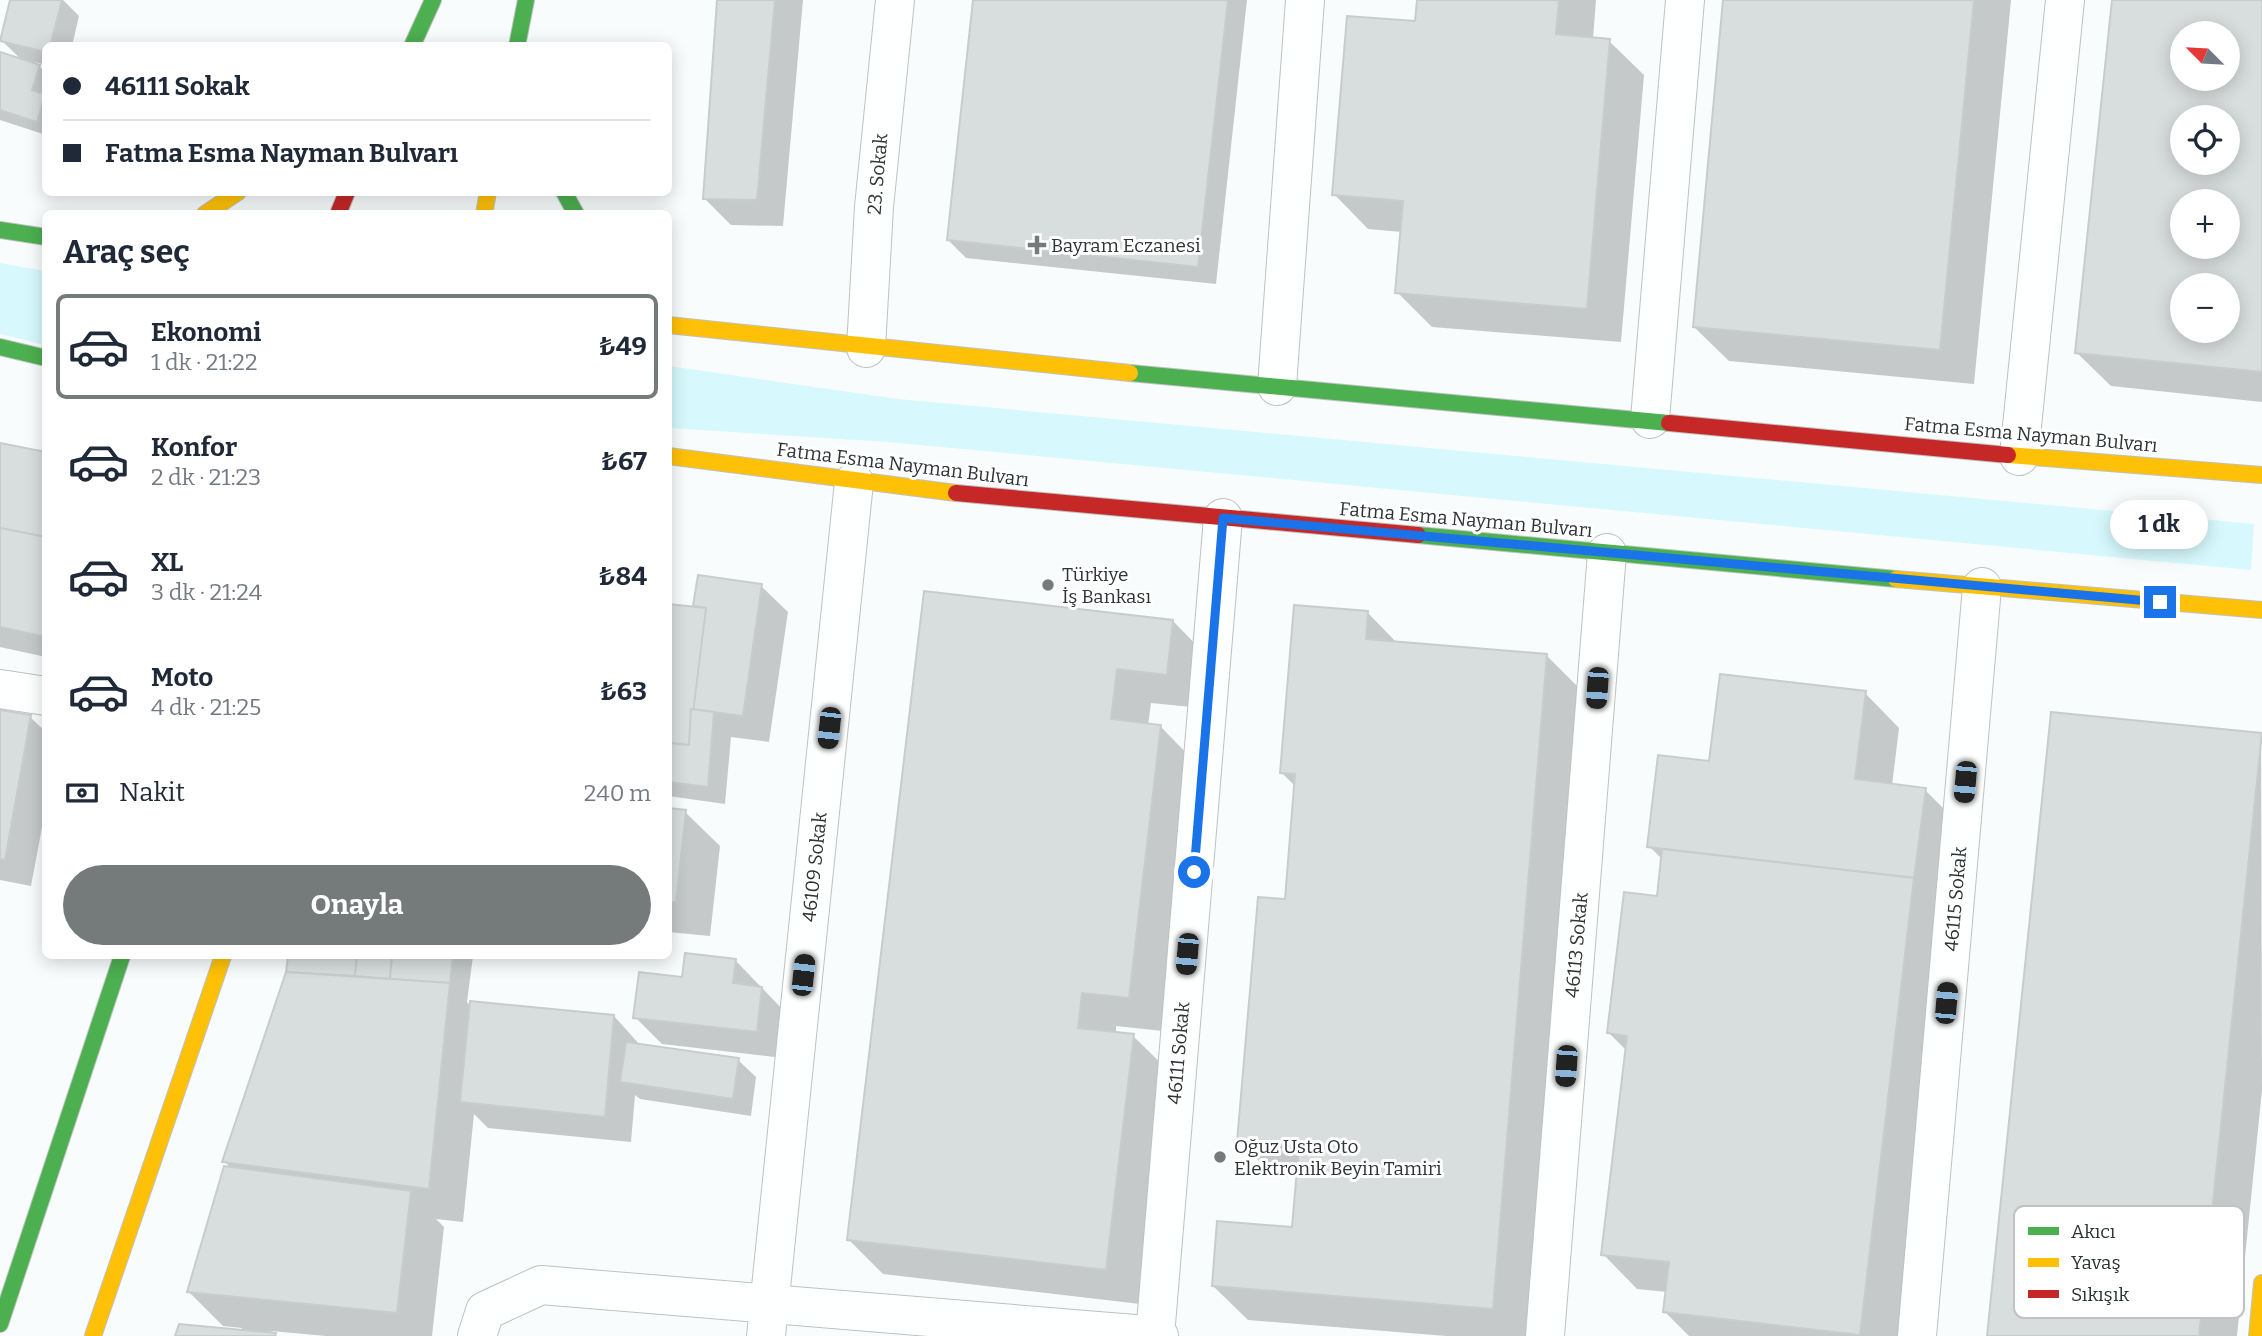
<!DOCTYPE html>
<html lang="tr">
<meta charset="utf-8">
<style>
body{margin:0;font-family:Bitter,serif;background:#f2f2f3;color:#1f2937;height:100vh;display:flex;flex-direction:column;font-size:26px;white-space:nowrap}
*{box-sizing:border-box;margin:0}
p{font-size:23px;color:#747a83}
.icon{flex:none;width:38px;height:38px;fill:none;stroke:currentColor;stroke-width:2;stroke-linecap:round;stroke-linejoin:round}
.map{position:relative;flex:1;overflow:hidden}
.details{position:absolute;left:42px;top:210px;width:630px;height:749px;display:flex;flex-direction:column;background:#fff;border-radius:10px;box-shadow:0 4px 18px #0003}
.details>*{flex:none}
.guide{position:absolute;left:42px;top:42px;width:630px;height:154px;border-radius:10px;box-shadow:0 4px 18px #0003;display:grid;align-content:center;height:154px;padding:0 21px;background:#fff}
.needle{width:46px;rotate:294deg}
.fabs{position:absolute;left:2170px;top:21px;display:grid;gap:14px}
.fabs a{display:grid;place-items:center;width:70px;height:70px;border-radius:50%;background:#fff;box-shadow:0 4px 18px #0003;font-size:35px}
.end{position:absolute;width:32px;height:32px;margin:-16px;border:9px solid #1a73e8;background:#fff;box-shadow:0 0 0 4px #fff}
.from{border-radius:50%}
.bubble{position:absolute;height:49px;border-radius:24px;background:#fff;box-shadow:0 4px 18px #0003;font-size:23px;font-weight:700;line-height:49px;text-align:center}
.car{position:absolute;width:21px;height:42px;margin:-21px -10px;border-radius:9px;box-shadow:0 0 5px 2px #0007;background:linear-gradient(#222 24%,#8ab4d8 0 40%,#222 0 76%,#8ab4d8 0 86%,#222 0)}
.guide b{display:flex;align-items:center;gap:24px;height:66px;font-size:26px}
.guide b+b{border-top:2px solid #e0e1e3}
.guide i{width:18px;height:18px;background:#1f2937}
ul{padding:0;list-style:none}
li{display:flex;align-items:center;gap:21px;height:105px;margin:0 14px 10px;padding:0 7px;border:4px solid transparent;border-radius:10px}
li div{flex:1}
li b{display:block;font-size:26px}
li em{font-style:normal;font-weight:700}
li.on{border-color:#757b7b}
li>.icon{width:63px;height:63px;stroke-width:1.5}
h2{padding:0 21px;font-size:32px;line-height:84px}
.pay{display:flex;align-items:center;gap:18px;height:77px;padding:0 21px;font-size:26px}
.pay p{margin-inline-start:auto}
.cta{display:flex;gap:14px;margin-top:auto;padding:14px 21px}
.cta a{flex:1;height:80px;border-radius:42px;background:#757b7b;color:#fff;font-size:28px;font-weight:700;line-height:80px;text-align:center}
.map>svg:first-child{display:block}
</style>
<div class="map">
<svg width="2262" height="1336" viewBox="0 0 2262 1336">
<rect width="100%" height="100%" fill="#f8fcfc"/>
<g fill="#d7f9fd">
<path d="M0,263L45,271V345L0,334Z"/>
<path d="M669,366L898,399L2254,524L2251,570L888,442L669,428Z"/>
</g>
<g fill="#0003" fill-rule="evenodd">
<path d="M12,0H63L79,16L72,46H46V65L35,62L46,73V135L0,120V54L23,61L2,41Z"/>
<path d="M719,0H803L783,226L731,225L704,198Z"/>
<path d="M974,0H1247L1216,284L966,258L948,240Z"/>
<path d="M1418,0H1596L1593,39L1609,41L1644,75L1621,342L1432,327L1397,292L1402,232L1368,229L1334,194L1416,23Z"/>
<path d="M1725,0H2011L1974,384L1729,361L1694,327Z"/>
<path d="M2113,0H2262V402L2111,386L2076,352ZM2182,33H2228V79H2182ZM2182,117H2228V163H2182ZM2182,201H2228V247H2182ZM2182,285H2228V331H2182Z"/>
<path d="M0,445L46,454V657L0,647Z"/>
<path d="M699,577L761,586L788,612L769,742L731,737L725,804L668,796V605L695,608Z"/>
<path d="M925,593L1173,621L1207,656L1201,708L1151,703L1148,726L1161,727L1195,762L1163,1031L1116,1026V1032L1133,1036L1168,1070L1140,1304L883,1274L848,1239Z"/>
<path d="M1368,613L1398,644L1547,656L1581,690L1527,1336H1446L1248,1320L1213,1286L1294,1228L1298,1177L1274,1176L1239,1141L1287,901L1296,787L1282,773Z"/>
<path d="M1865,693L1899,728L1892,786L1925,790L1959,824L1898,1336H1689L1665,1312L1667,1292L1637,1289L1603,1254L1627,1051L1609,1033L1658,898L1663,860L1649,846L1711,763Z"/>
<path d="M0,711L30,717L46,732V806L31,886L0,880Z"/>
<path d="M2261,734L2262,1090L2237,1336H1989Z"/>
<path d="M668,810L685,812L720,846L710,936L668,932Z"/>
<path d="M290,956H473L467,1002L471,1007L614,1016L640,1045L738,1060L756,1077L751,1116L640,1099L635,1095L631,1142L488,1128L474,1114L463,1222L436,1219L444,1227L432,1336H326L271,1331L277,1336H177L241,1331L242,1328L223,1326L189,1292L232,1169L224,1161L288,971Z"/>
<path d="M735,960L788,1015L783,1058L662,1044L635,1017Z"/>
</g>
<g fill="#d8ddde" stroke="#c8cccd" stroke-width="2" fill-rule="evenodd">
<path d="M10,0H62L50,46H46V52L0,41Z"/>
<path d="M717,0H775L757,200L703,199Z"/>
<path d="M973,0H1228L1198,267L947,240Z"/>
<path d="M1417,0H1559L1556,34L1610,39L1587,309L1395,293L1403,201L1332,195L1347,16L1415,21Z"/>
<path d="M1723,0H1974L1940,350L1693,327Z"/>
<path d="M2112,0H2262V372L2075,353ZM2182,33H2228V79H2182ZM2182,117H2228V163H2182ZM2182,201H2228V247H2182ZM2182,285H2228V331H2182Z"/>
<path d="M0,52L40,65L32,90L45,94L37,122L0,110Z"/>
<path d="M0,443L46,452L44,537L0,528Z"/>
<path d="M0,528L46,537V637L0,627Z"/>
<path d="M698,575L762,584L743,716L691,709L706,608L693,606Z"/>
<path d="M924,591L1173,620L1167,675L1117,669L1111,719L1161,725L1129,998L1082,993L1078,1028L1134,1034L1106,1270L847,1240Z"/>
<path d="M668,604L706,608L689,745L668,743Z"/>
<path d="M1294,605L1368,611L1366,639L1547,654L1493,1309L1212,1286L1217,1221L1292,1227L1299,1146L1237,1142L1258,897L1285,899L1295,774L1280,773Z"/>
<path d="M1720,674L1866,691L1855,779L1926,788L1914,878L1647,847L1658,755L1709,761Z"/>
<path d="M691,709L714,712L708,787L668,782V743L689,745Z"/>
<path d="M0,710L31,715L5,860L0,859Z"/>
<path d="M2051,712L2262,733L2199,1336H1987Z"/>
<path d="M668,808L686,810L676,902H668Z"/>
<path d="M1662,849L1914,878L1860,1335L1663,1312L1669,1262L1601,1255L1627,1036L1607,1033L1624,892L1657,896Z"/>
<path d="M685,953L736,959L733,983L762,987L757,1032L633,1018L639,972L682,977Z"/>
<path d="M288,956H357L355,976L286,972Z"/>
<path d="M357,956H392L390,979L355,976Z"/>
<path d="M392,956H453L450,983L390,979Z"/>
<path d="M286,972L450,983L429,1189L222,1162Z"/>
<path d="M470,1001L614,1015L605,1117L460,1102Z"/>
<path d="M626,1042L739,1058L733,1099L620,1082Z"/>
<path d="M224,1166L411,1191L397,1313L187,1292Z"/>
<path d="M179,1324L276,1333L275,1336H175Z"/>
</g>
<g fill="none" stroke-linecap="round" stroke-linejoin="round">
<defs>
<g id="street">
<path d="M866,348L874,207L895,0"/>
<path d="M1277,386L1305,0"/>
<path d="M1650,419L1685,0"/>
<path d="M2019,456L2065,0"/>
<path d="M0,689L46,696"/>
<path d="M477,1336L485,1311L541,1285L1159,1336"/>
<path d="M766,1336L854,482"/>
<path d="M1155,1336L1223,518"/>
<path d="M1545,1336L1607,553"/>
<path d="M1917,1336L1982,587"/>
</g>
<g id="fast">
<path d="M412,46L433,0"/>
<path d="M517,46L526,0"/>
<path d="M564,192L576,214"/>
<path d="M0,230L46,237"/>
<path d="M0,347L46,358"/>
<path d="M1130,373L1669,423"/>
<path d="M1418,535L1896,579"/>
<path d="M0,1324L122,956"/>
</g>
<g id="slow">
<path d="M205,214L238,192"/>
<path d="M484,214L488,192"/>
<path d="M668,325L1130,373"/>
<path d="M2008,455L2262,475"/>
<path d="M668,456L956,493"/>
<path d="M1896,579L2262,610"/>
<path d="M93,1336L223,956"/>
<path d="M2257,1336L2262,1283"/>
</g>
<g id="jam">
<path d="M338,214L347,192"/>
<path d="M1669,423L2008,455"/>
<path d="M956,493L1418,535"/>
</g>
</defs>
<use href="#street" stroke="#bdc2c2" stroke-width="40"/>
<use href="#fast" stroke="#bdc2c2" stroke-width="18"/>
<use href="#slow" stroke="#bdc2c2" stroke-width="18"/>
<use href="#jam" stroke="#bdc2c2" stroke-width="18"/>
<use href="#street" stroke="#feffff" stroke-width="38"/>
<use href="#fast" stroke="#4caf50" stroke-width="16"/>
<use href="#slow" stroke="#ffc107" stroke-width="16"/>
<use href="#jam" stroke="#c62828" stroke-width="16"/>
</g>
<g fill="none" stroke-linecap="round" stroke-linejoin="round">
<path stroke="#1a73e8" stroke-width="9" d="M1194,872L1223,518L2160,602"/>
</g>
<g fill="#757b7b" stroke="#fff" stroke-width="2.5">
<path d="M1033.5 234.5h7v7h7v7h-7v7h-7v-7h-7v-7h7z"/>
<circle cx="1048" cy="585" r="7"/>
<circle cx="1220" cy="1157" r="7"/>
</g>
<g text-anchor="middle" stroke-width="6" stroke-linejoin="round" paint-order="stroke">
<g font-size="19" fill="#2e3536" stroke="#fff">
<text transform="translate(877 174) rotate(-85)" y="7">23. Sokak</text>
<text transform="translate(2031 434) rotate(5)" y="7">Fatma Esma Nayman Bulvarı</text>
<text transform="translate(903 464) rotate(7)" y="7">Fatma Esma Nayman Bulvarı</text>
<text transform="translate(1466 519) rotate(5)" y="7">Fatma Esma Nayman Bulvarı</text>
<text transform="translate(814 867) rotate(-84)" y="7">46109 Sokak</text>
<text transform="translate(1955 899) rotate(-85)" y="7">46115 Sokak</text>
<text transform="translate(1576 945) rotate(-85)" y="7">46113 Sokak</text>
<text transform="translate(1178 1053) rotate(-85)" y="7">46111 Sokak</text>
</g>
<g font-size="19" fill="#2e3536" stroke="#fff" text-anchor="start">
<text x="1051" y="252">Bayram Eczanesi</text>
<text x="1062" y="581">Türkiye<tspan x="1062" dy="22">İş Bankası</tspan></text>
<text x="1234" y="1153">Oğuz Usta Oto<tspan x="1234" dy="22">Elektronik Beyin Tamiri</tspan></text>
</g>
</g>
<rect x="2014" y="1206" width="230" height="112" rx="10" fill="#fff" stroke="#c0c2c3" stroke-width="2"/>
<rect x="2028" y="1227" width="31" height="8" fill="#4caf50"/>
<rect x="2028" y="1258" width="31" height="9" fill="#ffc107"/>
<rect x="2028" y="1290" width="31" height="8" fill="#c62828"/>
<g font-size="19" fill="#2e3536">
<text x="2071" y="1238">Akıcı</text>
<text x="2071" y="1269">Yavaş</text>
<text x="2071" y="1301">Sıkışık</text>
</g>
</svg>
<div class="fabs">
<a><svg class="needle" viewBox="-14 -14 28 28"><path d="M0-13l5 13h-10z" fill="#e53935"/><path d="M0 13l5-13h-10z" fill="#747a83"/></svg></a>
<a><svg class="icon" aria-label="locate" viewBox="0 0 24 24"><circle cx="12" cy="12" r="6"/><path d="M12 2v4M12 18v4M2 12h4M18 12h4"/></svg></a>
<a>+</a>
<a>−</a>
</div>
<i class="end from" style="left:1194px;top:872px"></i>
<i class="end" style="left:2160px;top:602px"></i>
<div class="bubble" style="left:2110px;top:500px;width:98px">1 dk</div>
<i class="car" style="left:1597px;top:688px;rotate:184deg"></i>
<i class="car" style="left:829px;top:728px;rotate:186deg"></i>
<i class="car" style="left:1965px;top:782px;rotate:185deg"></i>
<i class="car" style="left:1187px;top:954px;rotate:185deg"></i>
<i class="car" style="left:803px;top:975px;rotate:6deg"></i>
<i class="car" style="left:1946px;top:1003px;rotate:5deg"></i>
<i class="car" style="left:1566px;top:1066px;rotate:184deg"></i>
<div class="guide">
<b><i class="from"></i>46111 Sokak</b>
<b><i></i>Fatma Esma Nayman Bulvarı</b>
</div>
<section class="details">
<h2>Araç seç</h2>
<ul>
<li class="on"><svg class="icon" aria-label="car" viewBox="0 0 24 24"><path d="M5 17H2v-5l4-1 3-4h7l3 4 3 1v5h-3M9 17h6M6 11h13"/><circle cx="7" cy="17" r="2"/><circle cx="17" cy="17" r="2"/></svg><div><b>Ekonomi</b><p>1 dk · 21:22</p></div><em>₺49</em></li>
<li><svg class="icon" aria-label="car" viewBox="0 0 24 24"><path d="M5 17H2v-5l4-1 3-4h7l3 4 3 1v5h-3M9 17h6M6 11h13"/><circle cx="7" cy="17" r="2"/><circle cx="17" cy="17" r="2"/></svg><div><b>Konfor</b><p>2 dk · 21:23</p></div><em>₺67</em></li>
<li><svg class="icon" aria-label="car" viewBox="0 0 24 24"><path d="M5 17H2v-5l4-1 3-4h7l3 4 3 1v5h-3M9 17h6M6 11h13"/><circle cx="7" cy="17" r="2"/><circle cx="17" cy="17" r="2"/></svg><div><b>XL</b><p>3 dk · 21:24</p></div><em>₺84</em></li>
<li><svg class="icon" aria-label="car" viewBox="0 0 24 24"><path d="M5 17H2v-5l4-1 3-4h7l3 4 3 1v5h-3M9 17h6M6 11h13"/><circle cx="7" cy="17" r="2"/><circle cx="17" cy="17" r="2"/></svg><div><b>Moto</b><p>4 dk · 21:25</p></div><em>₺63</em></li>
</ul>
<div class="pay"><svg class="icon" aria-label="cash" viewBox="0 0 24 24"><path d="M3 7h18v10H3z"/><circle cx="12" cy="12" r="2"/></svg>Nakit<p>240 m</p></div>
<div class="cta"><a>Onayla</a></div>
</section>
</div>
